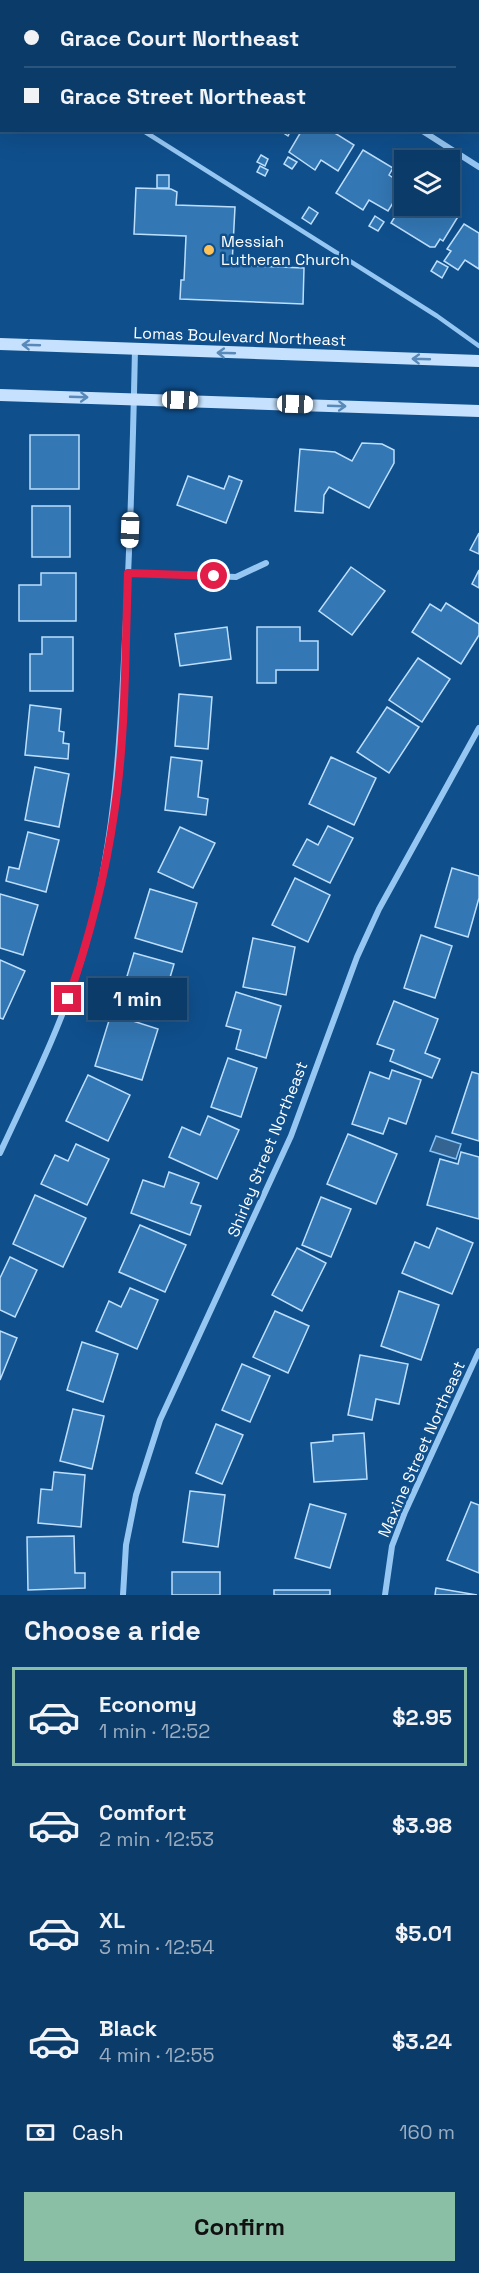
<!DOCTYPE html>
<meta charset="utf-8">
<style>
body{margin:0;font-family:"Space Grotesk",sans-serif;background:#194671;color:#f1f3f6;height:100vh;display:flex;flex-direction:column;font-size:22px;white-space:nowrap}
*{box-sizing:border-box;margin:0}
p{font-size:20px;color:#9aadc0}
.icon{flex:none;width:33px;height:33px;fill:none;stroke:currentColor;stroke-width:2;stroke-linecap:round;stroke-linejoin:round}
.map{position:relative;height:1595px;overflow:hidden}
.sheet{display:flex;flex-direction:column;background:#0b3b69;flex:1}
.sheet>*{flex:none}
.hud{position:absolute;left:0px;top:0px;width:480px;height:132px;box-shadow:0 6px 24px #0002,0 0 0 2px #2b557d;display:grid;align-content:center;height:132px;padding:0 24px;background:#0b3b69}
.fabs{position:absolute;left:394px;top:150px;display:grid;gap:12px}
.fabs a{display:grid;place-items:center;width:66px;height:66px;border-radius:0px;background:#0b3b69;box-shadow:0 6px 24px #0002,0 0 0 2px #2b557d;font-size:30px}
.end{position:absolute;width:27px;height:27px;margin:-14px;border:8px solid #e11d48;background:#fff;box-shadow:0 0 0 3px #fff}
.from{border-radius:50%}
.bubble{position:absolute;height:42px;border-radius:0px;background:#0b3b69;box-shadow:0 6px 24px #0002,0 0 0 2px #2b557d;font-size:20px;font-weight:800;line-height:42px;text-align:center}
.car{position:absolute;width:18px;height:36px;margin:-18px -9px;border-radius:8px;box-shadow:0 0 4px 2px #0007;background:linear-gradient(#fff 24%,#345 0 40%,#fff 0 76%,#345 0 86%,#fff 0)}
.hud b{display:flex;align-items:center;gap:21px;height:57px;font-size:22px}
.hud b+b{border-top:2px solid #2b557d}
.hud i{width:15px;height:15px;background:#f1f3f6}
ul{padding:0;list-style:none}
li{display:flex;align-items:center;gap:18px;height:99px;margin:0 12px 9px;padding:0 12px;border:3px solid transparent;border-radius:0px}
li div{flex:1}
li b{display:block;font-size:22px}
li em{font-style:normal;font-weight:800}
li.on{border-color:#8abfa5}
li>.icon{width:54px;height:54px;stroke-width:1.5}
h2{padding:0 24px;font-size:27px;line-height:72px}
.pay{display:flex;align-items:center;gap:15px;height:66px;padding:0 24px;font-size:22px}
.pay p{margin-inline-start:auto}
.button{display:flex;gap:12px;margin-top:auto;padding:12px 24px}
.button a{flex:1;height:69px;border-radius:0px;background:#8abfa5;color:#111;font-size:24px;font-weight:800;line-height:69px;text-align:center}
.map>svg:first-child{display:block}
</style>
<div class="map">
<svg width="479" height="1595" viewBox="0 0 479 1595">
<rect width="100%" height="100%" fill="#0f4f8c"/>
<path fill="#346491" stroke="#87c3f6" stroke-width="1.5" d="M436,1136L461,1144L456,1159L430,1151Z"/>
<g fill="#3377b4" stroke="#bddffd" stroke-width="1.5">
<path d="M36,0H81L80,2Z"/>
<path d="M90,0H132L134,2H90Z"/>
<path d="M281,0H330L329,2Z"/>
<path d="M456,0H479L478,46V2Z"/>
<path d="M279,130H291L288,136Z"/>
<path d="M302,130H330L354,145L338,171L321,160L315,170L289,152Z"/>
<path d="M363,150L393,168L389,175L404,185L388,211L369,200L363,210L336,193Z"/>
<path d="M261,155L268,159L265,166L257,162Z"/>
<path d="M288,157L297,162L292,169L284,164Z"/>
<path d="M260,166L268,170L265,176L257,172Z"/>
<rect x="157" y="175" width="12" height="13"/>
<path d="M136,188L171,189L177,192L176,205L235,207L232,265L304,268L303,304L180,299L181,280H184L186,236L134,234Z"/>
<path d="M405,200V206H444L459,215L443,241L440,239L435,247H430L391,223Z"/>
<path d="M309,207L318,213L311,224L302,218Z"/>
<path d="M375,216L384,222L378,231L369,226Z"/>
<path d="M464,224L479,233V269L465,260L458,270L444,261L451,251L447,249Z"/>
<path d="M437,261L448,267L442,278L431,271Z"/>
<rect x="30" y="435" width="49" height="54"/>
<path d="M362,443L382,444L394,450V463L369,508L329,487L324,495L323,513L295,511L300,449L335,452L352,461Z"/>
<path d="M188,476L224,489L229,476L242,481L226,523L177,505Z"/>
<rect x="32" y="506" width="38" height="51"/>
<path d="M479,533V554L470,550Z"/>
<path d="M351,567L385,591L352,635L319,611Z"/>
<path d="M479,570V588L472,584Z"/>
<path d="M41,573H76V621H19V585H41Z"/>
<path d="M446,603L479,624V635L461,664L412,632L430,604L441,611Z"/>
<path d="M227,627L231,659L180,666L175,634Z"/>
<path d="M257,627H300V641H318V670H276V683H257Z"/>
<path d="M42,637H73V691H30V654H42Z"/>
<path d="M418,658L450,679L422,722L389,700Z"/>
<path d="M179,694L212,697L208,749L175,746Z"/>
<path d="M30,705L61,709L59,731L64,732L63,743L69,744L68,759L25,755Z"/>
<path d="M387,707L419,727L389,773L357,752Z"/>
<path d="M171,757L202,761L198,797L208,799L206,815L165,810Z"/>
<path d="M331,757L376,778L354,825L309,804Z"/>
<path d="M35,767L69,774L59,827L25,820Z"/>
<path d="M328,826L353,838L330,883L293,865L307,839L318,845Z"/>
<path d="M180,827L215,843L193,888L158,872Z"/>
<path d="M28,832L59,840L46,892L6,881L9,867L19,869Z"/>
<path d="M452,868L479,876V898L468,937L435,927Z"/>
<path d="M295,878L330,895L308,942L272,925Z"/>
<path d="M150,889L197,903L182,952L135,938Z"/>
<path d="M0,894L38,905L23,955L0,948Z"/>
<path d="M421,935L452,946L435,998L404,988Z"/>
<path d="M253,938L295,947L286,995L243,987Z"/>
<path d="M134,953L174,964L159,1015L119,1003Z"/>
<path d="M0,960L25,971L3,1019L0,1018Z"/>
<path d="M236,992L281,1006L266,1058L236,1049L241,1030L226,1026Z"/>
<path d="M394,1001L438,1019L425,1053L440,1059L432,1078L390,1061L394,1050L377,1044Z"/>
<path d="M111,1014L158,1029L142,1080L95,1066Z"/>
<path d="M228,1058L257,1068L241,1117L211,1107Z"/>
<path d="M392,1070L421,1080L406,1124L389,1118L383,1134L352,1124L370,1072L389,1079Z"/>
<path d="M472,1072L479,1074V1141L452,1133Z"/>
<path d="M88,1075L130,1095L108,1141L66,1121Z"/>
<path d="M208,1116L239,1130L217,1179L169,1157L182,1127L200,1135Z"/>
<path d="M348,1134L397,1154L376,1204L327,1184Z"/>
<path d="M76,1144L109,1159L87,1205L41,1184L55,1155L68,1161Z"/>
<path d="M461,1152L479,1157V1219L427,1205L440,1159L458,1164Z"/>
<path d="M169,1172L199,1183L191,1203L201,1206L190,1235L131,1213L143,1180L164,1187Z"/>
<path d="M35,1195L86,1218L63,1267L13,1244Z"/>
<path d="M321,1197L351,1209L331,1257L302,1245Z"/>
<path d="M140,1225L186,1245L165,1292L119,1272Z"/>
<path d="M437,1228L473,1243L452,1294L402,1273L415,1242L429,1248Z"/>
<path d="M297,1248L326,1263L302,1311L272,1295Z"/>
<path d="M10,1257L37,1270L15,1317L0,1310V1278Z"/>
<path d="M130,1288L158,1300L137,1349L96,1331L109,1301L121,1307Z"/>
<path d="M399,1291L439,1305L421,1360L381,1346Z"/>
<path d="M275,1311L309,1326L288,1373L253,1357Z"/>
<path d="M0,1331L17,1338L0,1380Z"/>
<path d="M82,1342L118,1354L103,1402L67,1390Z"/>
<path d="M360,1355L408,1364L399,1404L376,1399L372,1420L348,1415Z"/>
<path d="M242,1364L270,1376L250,1422L222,1410Z"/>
<path d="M73,1409L104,1416L92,1469L60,1461Z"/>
<path d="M216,1424L243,1435L222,1484L196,1473Z"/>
<path d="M364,1433L367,1479L314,1482L311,1443L333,1441V1435Z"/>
<path d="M54,1472L85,1475L81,1527L38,1523L41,1489L52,1490Z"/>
<path d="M190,1491L225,1495L218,1547L183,1542Z"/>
<path d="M471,1502L479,1505V1573L447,1560Z"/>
<path d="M310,1504L346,1514L330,1568L295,1558Z"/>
<path d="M74,1536L75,1573H85V1588L28,1590L27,1537Z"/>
<rect x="172" y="1572" width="48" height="23"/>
<path d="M436,1588L477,1595H435Z"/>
<rect x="274" y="1590" width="56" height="5"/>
</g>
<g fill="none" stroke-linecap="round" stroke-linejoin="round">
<g stroke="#96c7f3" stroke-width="4.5">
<path d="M0,42L2,43"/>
<path d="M142,130L437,316L479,346"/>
</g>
<g stroke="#96c7f3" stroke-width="6">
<path d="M213,0L216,2"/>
<path d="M395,2L396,0"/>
<path d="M421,130L479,167"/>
<path d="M128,573L236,577L266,563"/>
<path d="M0,1153C29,1090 61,1027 81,961C114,856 120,748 125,639C130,543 133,446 135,349"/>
<path d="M123,1595L126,1545L136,1495L160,1420L291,1136L357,957L379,909L479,728"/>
<path d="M385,1595L392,1546L405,1512L479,1351"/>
</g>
<g stroke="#c5e1fd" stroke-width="12">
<path d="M0,344L479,361"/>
<path d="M0,395L479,411"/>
</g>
</g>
<defs><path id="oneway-shaft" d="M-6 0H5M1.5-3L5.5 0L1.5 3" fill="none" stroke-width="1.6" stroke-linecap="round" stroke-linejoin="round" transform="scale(1.5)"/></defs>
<g stroke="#5889b9">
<use href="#oneway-shaft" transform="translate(31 345) rotate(-178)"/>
<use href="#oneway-shaft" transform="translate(226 353) rotate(-178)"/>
<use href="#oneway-shaft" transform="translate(421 359) rotate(-178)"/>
<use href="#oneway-shaft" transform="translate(79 397) rotate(2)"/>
<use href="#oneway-shaft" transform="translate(337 406) rotate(2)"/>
</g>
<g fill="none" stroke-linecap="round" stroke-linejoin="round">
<path stroke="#e11d48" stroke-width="8" d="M68,999C89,939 105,877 114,814C126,735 125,653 128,573L214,576"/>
</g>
<circle fill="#ffc258" stroke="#0f4f8c" stroke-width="2" cx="209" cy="250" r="6"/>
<g text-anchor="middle" stroke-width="5" stroke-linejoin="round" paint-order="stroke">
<g font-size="16" fill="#fff" stroke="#0f4f8c" text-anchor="start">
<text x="221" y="247">Messiah<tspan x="221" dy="18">Lutheran Church</tspan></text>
</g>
<g font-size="16" fill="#fff" stroke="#0f4f8c">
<text transform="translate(240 336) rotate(2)" y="6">Lomas Boulevard Northeast</text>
<text transform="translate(267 1149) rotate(-68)" y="6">Shirley Street Northeast</text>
<text transform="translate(421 1449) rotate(-66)" y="6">Maxine Street Northeast</text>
</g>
</g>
</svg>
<div class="fabs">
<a><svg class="icon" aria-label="layers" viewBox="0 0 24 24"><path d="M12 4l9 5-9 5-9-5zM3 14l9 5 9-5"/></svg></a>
</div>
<i class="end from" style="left:214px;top:576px"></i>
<i class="end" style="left:68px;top:999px"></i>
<div class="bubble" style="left:88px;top:978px;width:99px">1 min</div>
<i class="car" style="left:180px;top:400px;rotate:92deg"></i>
<i class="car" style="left:295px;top:404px;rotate:92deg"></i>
<i class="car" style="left:130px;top:530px;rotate:182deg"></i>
<div class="hud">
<b><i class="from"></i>Grace Court Northeast</b>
<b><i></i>Grace Street Northeast</b>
</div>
</div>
<section class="sheet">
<h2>Choose a ride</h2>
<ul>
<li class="on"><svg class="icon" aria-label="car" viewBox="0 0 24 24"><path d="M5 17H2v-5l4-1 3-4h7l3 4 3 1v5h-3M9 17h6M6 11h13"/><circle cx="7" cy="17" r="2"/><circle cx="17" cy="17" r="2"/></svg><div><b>Economy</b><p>1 min · 12:52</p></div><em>$2.95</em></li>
<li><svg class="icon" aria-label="car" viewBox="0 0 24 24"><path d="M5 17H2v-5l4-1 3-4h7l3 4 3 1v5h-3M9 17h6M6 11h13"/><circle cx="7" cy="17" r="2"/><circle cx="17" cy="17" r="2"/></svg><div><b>Comfort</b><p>2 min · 12:53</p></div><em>$3.98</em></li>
<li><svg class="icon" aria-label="car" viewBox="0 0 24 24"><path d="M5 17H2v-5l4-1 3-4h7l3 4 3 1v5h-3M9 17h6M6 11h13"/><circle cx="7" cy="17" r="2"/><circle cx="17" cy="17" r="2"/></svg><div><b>XL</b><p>3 min · 12:54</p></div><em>$5.01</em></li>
<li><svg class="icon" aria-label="car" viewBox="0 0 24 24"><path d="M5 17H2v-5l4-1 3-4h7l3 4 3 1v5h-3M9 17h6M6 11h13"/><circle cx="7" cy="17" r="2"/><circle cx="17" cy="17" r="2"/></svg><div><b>Black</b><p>4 min · 12:55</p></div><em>$3.24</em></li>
</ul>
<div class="pay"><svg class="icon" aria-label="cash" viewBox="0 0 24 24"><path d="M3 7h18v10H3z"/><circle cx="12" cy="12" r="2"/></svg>Cash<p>160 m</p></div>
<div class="button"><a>Confirm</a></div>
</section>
